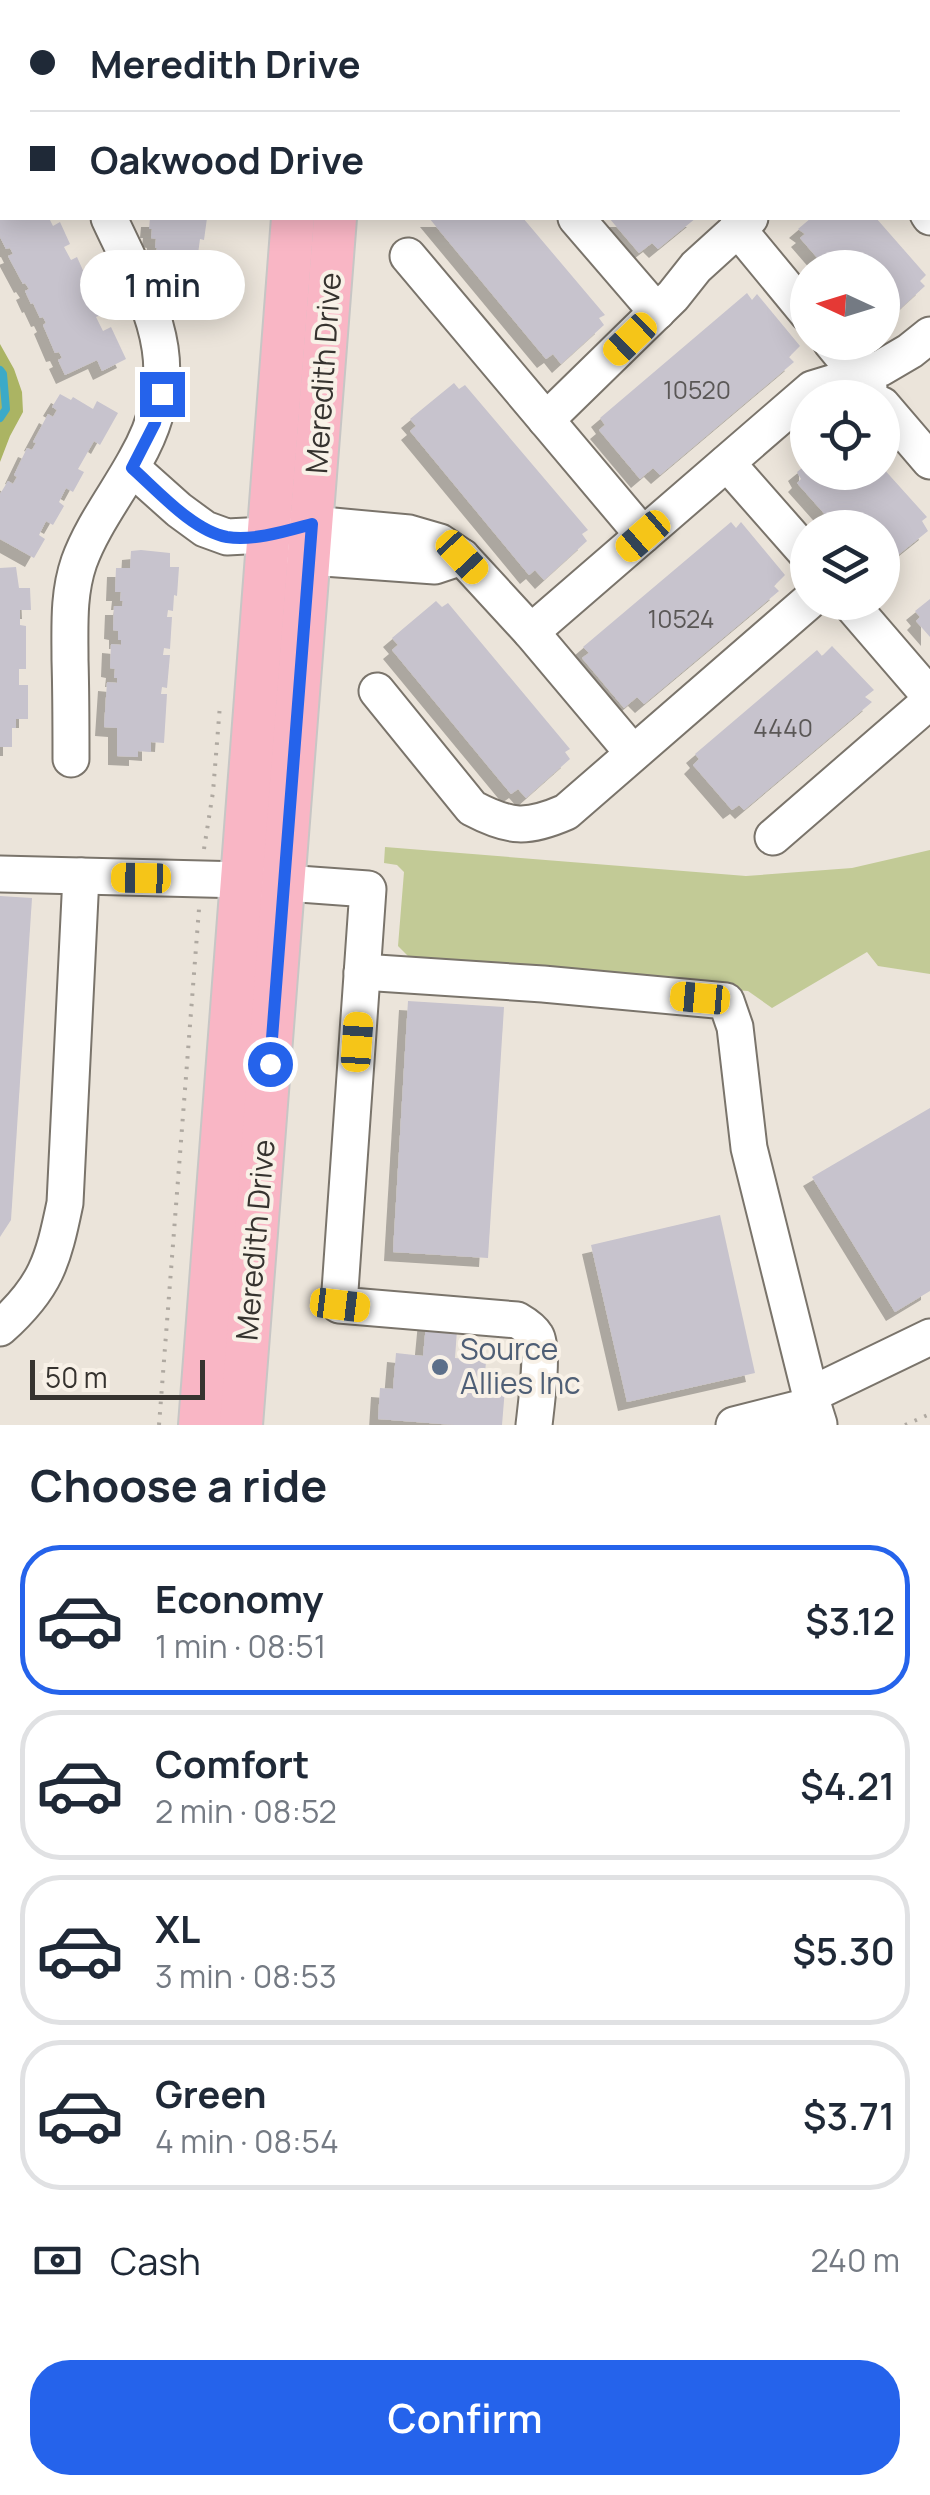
<!DOCTYPE html>
<meta charset="utf-8">
<style>
body{margin:0;font-family:Manrope,sans-serif;background:#f6f6f7;color:#1f2937;height:100vh;display:flex;flex-direction:column;font-size:38px;white-space:nowrap}
*{box-sizing:border-box;margin:0}
p{font-size:32px;color:#747a83}
.icon{flex:none;width:55px;height:55px;fill:none;stroke:currentColor;stroke-width:2;stroke-linecap:round;stroke-linejoin:round}
.map{position:relative;height:1425px;overflow:hidden}
.side{display:flex;flex-direction:column;background:#fff;flex:1}
.side>*{flex:none}
.guide{position:absolute;left:0px;top:0px;width:930px;height:220px;box-shadow:0 5px 25px #0003;display:grid;align-content:center;height:220px;padding:0 30px;background:#fff}
.needle{width:65px;rotate:274deg}
.controls{position:absolute;left:790px;top:250px;display:grid;gap:20px}
.controls a{display:grid;place-items:center;width:110px;height:110px;border-radius:50%;background:#fff;box-shadow:0 5px 25px #0003;font-size:50px}
.scale{position:absolute;left:30px;bottom:25px;width:175px;box-sizing:border-box;padding-left:10px;border:5px solid #36332f;border-top:0;font-size:28px;line-height:35px;white-space:nowrap;color:#36332f;-webkit-text-stroke:8px #f8f1e7;paint-order:stroke}
.end{position:absolute;width:45px;height:45px;margin:-22px;border:12px solid #2563eb;background:#fff;box-shadow:0 0 0 5px #fff}
.from{border-radius:50%}
.bubble{position:absolute;height:70px;border-radius:35px;background:#fff;box-shadow:0 5px 25px #0003;font-size:32px;font-weight:600;line-height:70px;text-align:center}
.car{position:absolute;width:30px;height:60px;margin:-30px -15px;border-radius:12px;box-shadow:0 0 8px 2px #0007;background:linear-gradient(#f5c518 24%,#345 0 40%,#f5c518 0 76%,#345 0 86%,#f5c518 0)}
.guide b{display:flex;align-items:center;gap:35px;height:95px;font-size:38px}
.guide b+b{border-top:2px solid #e0e1e3}
.guide i{width:25px;height:25px;background:#1f2937}
ul{padding:0;list-style:none}
li{display:flex;align-items:center;gap:30px;height:150px;margin:0 20px 15px;padding:0 10px;border:5px solid #e0e1e3;border-radius:40px}
li div{flex:1}
li b{display:block;font-size:38px}
li em{font-style:normal;font-weight:600}
li.current{border-color:#2563eb}
li>.icon{width:90px;height:90px;stroke-width:1.5}
h2{padding:0 30px;font-size:45px;line-height:120px}
.pay{display:flex;align-items:center;gap:25px;height:110px;padding:0 30px;font-size:38px}
.pay p{margin-inline-start:auto}
.cta{display:flex;gap:20px;margin-top:auto;padding:20px 30px}
.cta a{flex:1;height:115px;border-radius:40px;background:#2563eb;color:#fff;font-size:40px;font-weight:600;line-height:115px;text-align:center}
.map>svg:first-child{display:block}
</style>
<div class="map">
<svg width="930" height="1425" viewBox="0 0 930 1425">
<defs>
<filter id="shadow"><feDropShadow dx="-9" dy="9" stdDeviation="0" flood-color="#0004"/></filter>
</defs>
<rect width="100%" height="100%" fill="#ebe4da"/>
<path fill="#c2ca96" d="M385,847L746,876L852,868L930,850V974L878,966L867,952L772,1008L748,991L571,977L411,959L398,946L404,872L397,865L384,863Z"/>
<path fill="#abb463" d="M0,344L14,369L22,392L23,412L10,436L0,462Z"/>
<g fill="none" stroke-linecap="round" stroke-linejoin="round">
<path stroke="#3caac8" stroke-width="8" d="M0,370L3,374L6,409L0,418"/>
</g>
<g fill="#c7c3cd" filter="url(#shadow)">
<path d="M0,218H49L53,226L60,222L70,244L64,247L71,260L77,257L86,277L80,280L87,294L94,291L105,313L96,317L103,331L111,327L126,359L102,371L97,360L65,375L58,360L62,358L59,352L55,353L43,325L46,323L43,317L40,318L33,303L31,304L25,291L29,289L25,283L23,284L8,256L13,254L10,248L6,249L0,237Z"/>
<path d="M150,218H207L204,240L200,239L198,254L194,253L193,261H198L197,270L202,271L200,296L176,294V285H174L177,271L163,270L165,256H160V253L156,252L157,248H155L156,239L151,238L152,229H149Z"/>
<path d="M429,218H523L605,315L599,318L604,325L561,364L553,354L546,359Z"/>
<path d="M609,218H696L658,249L652,243L639,253Z"/>
<path d="M811,218H876L926,275L920,281L925,286L887,321L882,316V268H826L800,238L805,234L798,229Z"/>
<path d="M747,293L752,300L757,294L800,346L789,357L794,362L660,475L653,468L640,479L599,430L605,425L600,418Z"/>
<path d="M454,383L459,389L465,385L588,530L582,534L587,541L544,580L535,570L529,575L410,431L416,426L410,419Z"/>
<path d="M60,394L71,400L73,397L93,409L97,401L118,413L100,445L94,441L78,469L84,472L73,492L66,488L59,502L64,506L53,525L46,521L39,535L45,539L34,558L0,539V494L8,481L13,484L17,477L14,475L27,448L32,450L36,443L33,442L48,414L53,417L57,410L52,407Z"/>
<path d="M808,463V472H882V467L927,517L922,521L928,531L882,568V528H837L797,483L801,479L797,472Z"/>
<path d="M731,522L736,528L741,522L785,575L774,586L779,591L644,704L637,697L624,708L582,658L589,653L583,647Z"/>
<path d="M141,550L170,553V567H179L177,596L174,595L173,611L168,610L167,617H172L170,649L164,648L163,655H170L167,688L162,687L161,694H167L164,743L151,742V752L138,751V757L117,756V728L104,727L107,682L117,683V678H114L115,669L110,668L111,644L121,645V640H118V631L113,630L114,606H122L123,601H120L121,592H115L116,568H130L131,551Z"/>
<path d="M16,567L19,588H30L31,610H20V625L26,626V669H19V685H28V719H16V728H12V747H0V568Z"/>
<path d="M930,599V637L916,621L920,617L915,611Z"/>
<path d="M436,601L442,607L448,603L570,749L565,752L570,759L526,798L518,789L511,794L392,650L398,645L392,638Z"/>
<path d="M832,646L874,690L865,697L872,702L744,810L739,805L732,810L693,765L699,759L695,754L817,650L822,656Z"/>
<path d="M0,896L32,898L11,1220L0,1237Z"/>
<path d="M408,1001L504,1007L488,1258L393,1252Z"/>
<path d="M930,1108V1291L895,1312L812,1177Z"/>
<path d="M720,1215L755,1373L627,1402L591,1245Z"/>
<path d="M427,1314L458,1316L455,1358L486,1361L485,1374L506,1376L502,1425H454L378,1419L380,1388L393,1389L396,1353L423,1356Z"/>
</g>
<g fill="none" stroke-linecap="round" stroke-linejoin="round">
<defs>
<g id="minor">
<path d="M13,0L14,2"/>
<path d="M928,214L930,217"/>
<path d="M576,218L657,312"/>
<path d="M737,228L808,314"/>
<path d="M408,256L643,535"/>
<path d="M831,342L869,388"/>
<path d="M882,405L930,461"/>
<path d="M546,420L673,296L696,267L750,218"/>
<path d="M727,463L808,555"/>
<path d="M132,468L179,510L205,529L227,537L268,535L312,524L409,533L440,542L462,557L531,632L633,753"/>
<path d="M287,545L310,557L435,566L462,557"/>
<path d="M849,602L930,696"/>
<path d="M531,632L812,389L881,368L910,351L930,335"/>
<path d="M377,691L472,808C510,828 527,829 566,812L808,602"/>
<path d="M71,759C71,726 71,693 70,660C70,626 68,594 79,562C92,526 117,494 135,461C190,366 150,306 109,218"/>
<path d="M773,837L930,701"/>
<path d="M0,874L244,880L368,889L339,1305L517,1320C524,1324 532,1329 536,1336C544,1349 536,1407 534,1425"/>
<path d="M362,972L543,984L726,1001L735,1027L749,1148L813,1405"/>
<path d="M0,1328C46,1287 53,1261 65,1203L81,876"/>
<path d="M810,1395L930,1337"/>
<path d="M734,1425L813,1405L819,1424"/>
</g>
<g id="major">
<path d="M310,2V0"/>
<path d="M351,2L352,0"/>
<path d="M200,1425L293,218"/>
<path d="M241,1425L335,218"/>
</g>
</defs>
<use href="#minor" stroke="#7a746b" stroke-width="39"/>
<use href="#major" stroke="#c7c6c5" stroke-width="46"/>
<g stroke="#afa9a1" stroke-width="4" stroke-dasharray="2.5 8" stroke-linecap="butt">
<path d="M204,849L213,792L220,705"/>
<path d="M159,1425L199,909"/>
<path d="M905,1425L930,1414"/>
</g>
<use href="#minor" stroke="#fff" stroke-width="35"/>
<use href="#major" stroke="#f9b6c5" stroke-width="42"/>
</g>
<g fill="none" stroke-linecap="round" stroke-linejoin="round">
<path stroke="#2563eb" stroke-width="12" d="M162,394L155,423L132,468C157,490 193,531 227,537C255,541 286,531 312,524L270,1064"/>
</g>
<circle fill="#5c6f8a" stroke="#f8f1e7" stroke-width="4" cx="440" cy="1367" r="10"/>
<g text-anchor="middle" stroke-width="8" stroke-linejoin="round" paint-order="stroke">
<g font-size="25" fill="#5a5756">
<text x="697" y="399">10520</text>
<text x="681" y="628">10524</text>
<text x="783" y="737">4440</text>
</g>
<g font-size="30" fill="#36332f" stroke="#f8f1e7">
<text transform="translate(324 373) rotate(-86)" y="10">Meredith Drive</text>
<text transform="translate(256 1240) rotate(-85)" y="10">Meredith Drive</text>
</g>
<g font-size="30" fill="#4e5e75" stroke="#f8f1e7" text-anchor="start">
<text x="460" y="1360">Source<tspan x="460" dy="34">Allies Inc</tspan></text>
</g>
</g>
</svg>
<div class="controls">
<a><svg class="needle" viewBox="-14 -14 28 28"><path d="M0-13l5 13h-10z" fill="#e53935"/><path d="M0 13l5-13h-10z" fill="#747a83"/></svg></a>
<a><svg class="icon" aria-label="locate" viewBox="0 0 24 24"><circle cx="12" cy="12" r="6"/><path d="M12 2v4M12 18v4M2 12h4M18 12h4"/></svg></a>
<a><svg class="icon" aria-label="layers" viewBox="0 0 24 24"><path d="M12 4l9 5-9 5-9-5zM3 14l9 5 9-5"/></svg></a>
</div>
<div class="scale">50 m</div>
<i class="end from" style="left:270px;top:1064px"></i>
<i class="end" style="left:162px;top:394px"></i>
<div class="bubble" style="left:80px;top:250px;width:165px">1 min</div>
<i class="car" style="left:630px;top:339px;rotate:226deg"></i>
<i class="car" style="left:643px;top:536px;rotate:229deg"></i>
<i class="car" style="left:462px;top:557px;rotate:137deg"></i>
<i class="car" style="left:141px;top:878px;rotate:271deg"></i>
<i class="car" style="left:700px;top:998px;rotate:275deg"></i>
<i class="car" style="left:357px;top:1042px;rotate:4deg"></i>
<i class="car" style="left:340px;top:1305px;rotate:97deg"></i>
<div class="guide">
<b><i class="from"></i>Meredith Drive</b>
<b><i></i>Oakwood Drive</b>
</div>
</div>
<section class="side">
<h2>Choose a ride</h2>
<ul>
<li class="current"><svg class="icon" aria-label="car" viewBox="0 0 24 24"><path d="M5 17H2v-5l4-1 3-4h7l3 4 3 1v5h-3M9 17h6M6 11h13"/><circle cx="7" cy="17" r="2"/><circle cx="17" cy="17" r="2"/></svg><div><b>Economy</b><p>1 min · 08:51</p></div><em>$3.12</em></li>
<li><svg class="icon" aria-label="car" viewBox="0 0 24 24"><path d="M5 17H2v-5l4-1 3-4h7l3 4 3 1v5h-3M9 17h6M6 11h13"/><circle cx="7" cy="17" r="2"/><circle cx="17" cy="17" r="2"/></svg><div><b>Comfort</b><p>2 min · 08:52</p></div><em>$4.21</em></li>
<li><svg class="icon" aria-label="car" viewBox="0 0 24 24"><path d="M5 17H2v-5l4-1 3-4h7l3 4 3 1v5h-3M9 17h6M6 11h13"/><circle cx="7" cy="17" r="2"/><circle cx="17" cy="17" r="2"/></svg><div><b>XL</b><p>3 min · 08:53</p></div><em>$5.30</em></li>
<li><svg class="icon" aria-label="car" viewBox="0 0 24 24"><path d="M5 17H2v-5l4-1 3-4h7l3 4 3 1v5h-3M9 17h6M6 11h13"/><circle cx="7" cy="17" r="2"/><circle cx="17" cy="17" r="2"/></svg><div><b>Green</b><p>4 min · 08:54</p></div><em>$3.71</em></li>
</ul>
<div class="pay"><svg class="icon" aria-label="cash" viewBox="0 0 24 24"><path d="M3 7h18v10H3z"/><circle cx="12" cy="12" r="2"/></svg>Cash<p>240 m</p></div>
<div class="cta"><a>Confirm</a></div>
</section>
